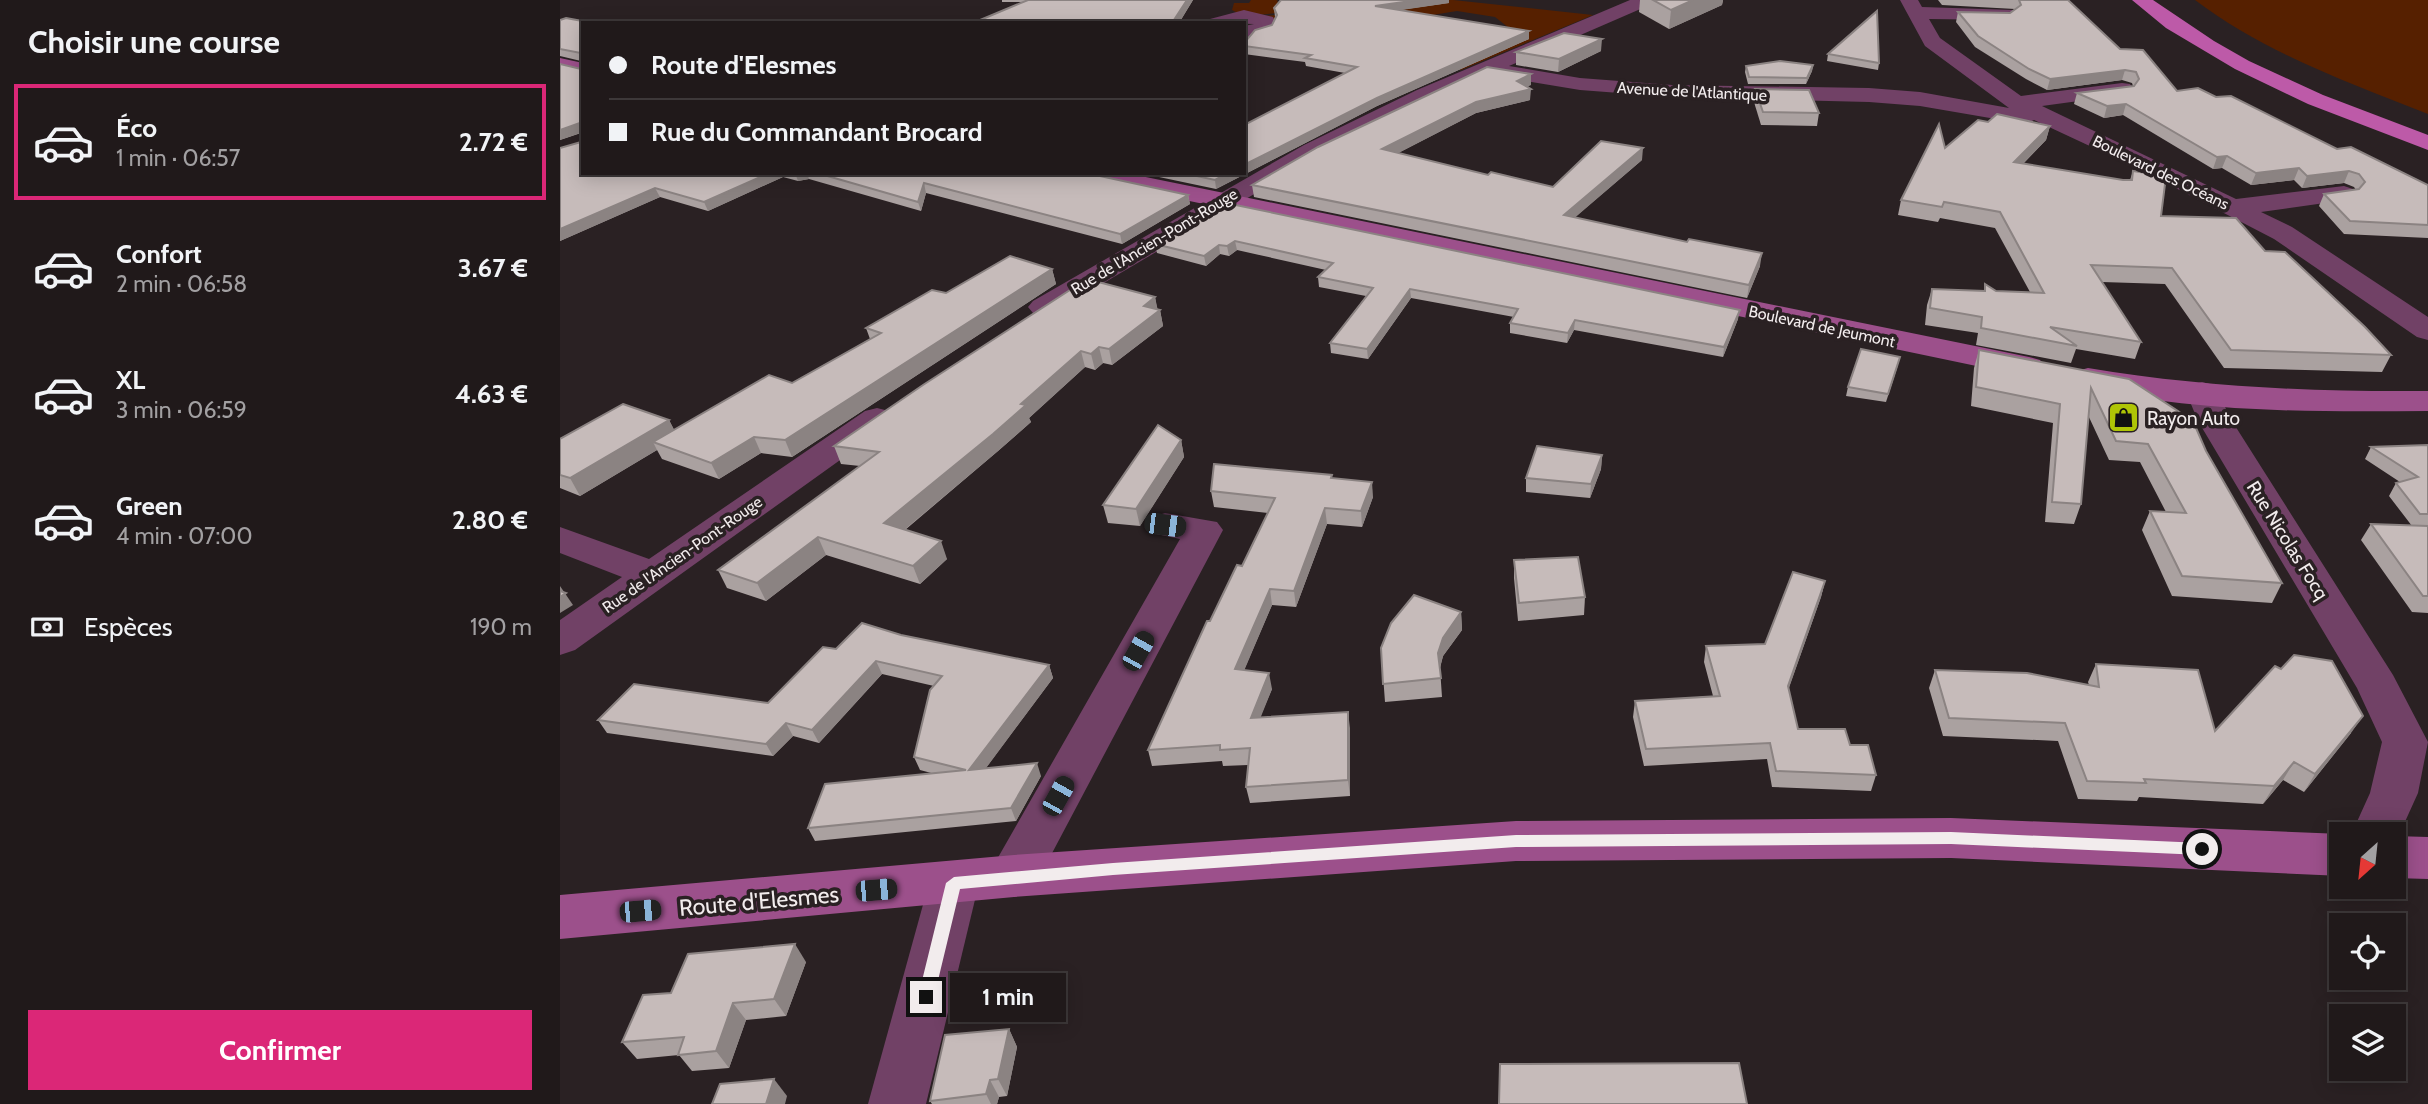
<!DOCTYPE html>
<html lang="fr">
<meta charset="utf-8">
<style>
body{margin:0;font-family:Cabin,sans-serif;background:#2d2627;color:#f1f3f6;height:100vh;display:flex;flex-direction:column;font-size:26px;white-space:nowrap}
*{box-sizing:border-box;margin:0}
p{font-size:23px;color:#a2a0a2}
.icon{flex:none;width:38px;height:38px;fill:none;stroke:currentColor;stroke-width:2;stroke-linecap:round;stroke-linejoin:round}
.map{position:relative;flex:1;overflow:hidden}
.panel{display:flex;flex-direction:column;background:#20191a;width:560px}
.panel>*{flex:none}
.banner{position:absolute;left:21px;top:21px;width:665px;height:154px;border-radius:0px;box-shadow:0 4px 18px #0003,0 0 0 2px #3d3839;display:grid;align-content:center;height:154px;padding:0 28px;background:#20191a}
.needle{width:46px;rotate:207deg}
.buttons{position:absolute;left:1769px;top:822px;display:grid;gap:14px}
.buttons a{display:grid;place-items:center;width:77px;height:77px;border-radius:0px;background:#20191a;box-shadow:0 4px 18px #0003,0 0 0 2px #3d3839;font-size:35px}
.end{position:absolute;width:32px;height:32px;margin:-16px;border:9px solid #f2eced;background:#111;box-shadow:0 0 0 4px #111}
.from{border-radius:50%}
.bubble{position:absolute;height:49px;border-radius:0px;background:#20191a;box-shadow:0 4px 18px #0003,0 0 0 2px #3d3839;font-size:23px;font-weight:700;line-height:49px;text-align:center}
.car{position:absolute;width:21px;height:42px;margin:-21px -10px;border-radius:9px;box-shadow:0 0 5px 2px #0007;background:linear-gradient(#222 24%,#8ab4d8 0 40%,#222 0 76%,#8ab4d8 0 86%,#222 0)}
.banner b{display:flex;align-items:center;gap:24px;height:66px;font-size:26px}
.banner b+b{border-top:2px solid #3d3839}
.banner i{width:18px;height:18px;background:#f1f3f6}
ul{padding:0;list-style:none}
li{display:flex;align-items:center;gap:21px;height:116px;margin:0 14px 10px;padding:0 14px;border:4px solid transparent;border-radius:0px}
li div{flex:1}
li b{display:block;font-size:26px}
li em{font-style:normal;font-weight:700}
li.current{border-color:#db2777}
li>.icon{width:63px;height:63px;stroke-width:1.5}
h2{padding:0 28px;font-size:32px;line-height:84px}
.pay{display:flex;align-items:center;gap:18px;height:77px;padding:0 28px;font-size:26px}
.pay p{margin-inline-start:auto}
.button{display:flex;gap:14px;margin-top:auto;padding:14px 28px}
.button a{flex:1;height:80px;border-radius:0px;background:#db2777;color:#fff;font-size:28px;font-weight:700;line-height:80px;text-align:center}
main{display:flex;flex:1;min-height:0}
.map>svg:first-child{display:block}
</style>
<main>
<section class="panel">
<h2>Choisir une course</h2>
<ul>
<li class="current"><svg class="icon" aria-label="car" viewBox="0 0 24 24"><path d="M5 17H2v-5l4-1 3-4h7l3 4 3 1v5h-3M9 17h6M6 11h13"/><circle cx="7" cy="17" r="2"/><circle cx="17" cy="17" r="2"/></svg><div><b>Éco</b><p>1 min · 06:57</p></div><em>2.72 €</em></li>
<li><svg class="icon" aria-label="car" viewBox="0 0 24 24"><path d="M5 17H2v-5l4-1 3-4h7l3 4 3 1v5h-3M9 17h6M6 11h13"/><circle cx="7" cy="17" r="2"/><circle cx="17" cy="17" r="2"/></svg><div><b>Confort</b><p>2 min · 06:58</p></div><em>3.67 €</em></li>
<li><svg class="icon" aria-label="car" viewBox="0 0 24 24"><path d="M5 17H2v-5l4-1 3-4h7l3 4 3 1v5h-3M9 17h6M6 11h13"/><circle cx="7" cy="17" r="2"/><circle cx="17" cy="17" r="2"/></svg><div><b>XL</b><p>3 min · 06:59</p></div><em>4.63 €</em></li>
<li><svg class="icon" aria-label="car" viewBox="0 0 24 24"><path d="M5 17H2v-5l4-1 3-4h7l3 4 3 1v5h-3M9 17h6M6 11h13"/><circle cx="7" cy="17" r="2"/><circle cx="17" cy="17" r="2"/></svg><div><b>Green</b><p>4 min · 07:00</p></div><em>2.80 €</em></li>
</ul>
<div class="pay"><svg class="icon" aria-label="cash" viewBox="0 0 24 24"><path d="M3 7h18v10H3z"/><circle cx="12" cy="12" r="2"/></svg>Espèces<p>190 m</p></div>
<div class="button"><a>Confirmer</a></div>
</section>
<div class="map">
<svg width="1868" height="1104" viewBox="0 0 1868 1104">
<rect width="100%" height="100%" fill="#2a2123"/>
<g fill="#562000">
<path d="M691,0H717L720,8L727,12C711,13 686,19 672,10L674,3H689Z"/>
<path d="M810,0H893L1033,15L901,70L887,61L946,33L949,28L935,17L897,11L860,17L715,20L704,16L742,13Z"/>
<path d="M1635,0H1868V114C1788,82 1705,53 1635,0Z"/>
</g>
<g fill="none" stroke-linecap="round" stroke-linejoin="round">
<g fill="#714166" fill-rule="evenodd">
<path d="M1070,0H1095L1092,4L949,66L1020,78L1112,85L1309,88L1360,92L1449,108L1365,46L1340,0H1358L1362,7L1454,10L1456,14L1447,20L1369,19L1380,38L1461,96L1562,83L1570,84L1573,89L1570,94L1482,106L1676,199L1784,186L1793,189L1797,194L1793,199L1701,212L1732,227L1868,317V340L1857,337L1714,239L1579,169L1474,120L1465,124L1360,106L1309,102L1112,97L1020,90L928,75L760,155L493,313L483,316L473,313L468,307L473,301L744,145L857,90Z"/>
<path d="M684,10L713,17L715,21L710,32L684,38V26L694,24L648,23L650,19Z"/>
<path d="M1642,382L1654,385L1672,421L1833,675L1868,742L1858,793L1834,846V835H1791L1810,793L1822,742L1797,688L1638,421L1626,392L1630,385Z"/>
<path d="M317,408L329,411L334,418L329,425L15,650L0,655V620L62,577L0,553V527L89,559L305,411Z"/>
<path d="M605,513L657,522L663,530L472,891L454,897L436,891L429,876L436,861L620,539L592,533L586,525L592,517Z"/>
<path d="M394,862L412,868L419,883L366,1104H308L369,883L376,868Z"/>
</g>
<g fill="#9c508b" fill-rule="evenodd">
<path d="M0,58L23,63V75L0,70Z"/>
<path d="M517,173H566L1469,357L1480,360L1485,367L1480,374L1469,377L529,180L520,178Z"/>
<path d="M1528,368C1641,387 1754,392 1868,391V411C1752,412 1630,413 1517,385L1512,378L1517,371Z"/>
<path d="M1391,818L1782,834V876L1391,858L956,861L454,897L0,939V895L454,855L956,821Z"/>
<path d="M1834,836L1868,837V879L1834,878Z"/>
</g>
<path fill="#bd5aa8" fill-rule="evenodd" d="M1572,0H1593L1654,41L1689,61L1763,95L1868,135V150L1748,104L1675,69L1606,28Z"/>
</g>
<g fill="#aaa1a0">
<path d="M442,0H633L619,23H413L463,2H442Z"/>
<path d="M1080,0H1163L1162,5L1109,29L1079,12Z"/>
<path d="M1378,0H1508L1560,49L1617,91L1656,97L1777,149L1868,185V238L1784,234L1759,206L1764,194L1796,190L1794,187L1784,183L1742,188L1734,180L1691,185L1662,168L1653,169L1563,115L1544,118L1514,104L1517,93L1573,86L1572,83L1562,80L1487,90L1466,79L1415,47L1396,22L1398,12L1450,13L1455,9L1382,5Z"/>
<path d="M889,3L839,10L969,31V39L817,106L656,189L580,173H684L785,73L746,66L745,62L684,54V43L712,25L715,17L714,8Z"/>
<path d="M6,18L33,23H23V173H526L628,195L630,204L562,244L366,193L361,211L249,179L238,181L223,177L148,211L100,197L0,241V148L21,142V133L0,140V64L21,69V61L0,56V20Z"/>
<path d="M1041,51L998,72L956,65V52Z"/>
<path d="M1268,54L1319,63L1318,70L1267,61Z"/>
<path d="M1253,65L1252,71L1246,84H1188L1185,72L1186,66Z"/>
<path d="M971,85L967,87L970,100L916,113L838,153L928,175L993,187L1082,160L1015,217L1200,266L1187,298L694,197L692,185Z"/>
<path d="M1195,89L1259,113L1257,126L1201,125L1194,102Z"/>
<path d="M1428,122L1490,126L1486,140L1463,164L1563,180H1570L1573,171L1601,216L1705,251L1831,355L1822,372L1664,368L1605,284L1542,282L1581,342L1575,359L1516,349L1511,363L1416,345L1418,333L1365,325L1367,305L1372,289L1424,291L1425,284L1436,291L1470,292L1435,228L1380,218L1378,222L1338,215L1341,200L1385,148Z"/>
<path d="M666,203L1178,319L1163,357L1014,330L1007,343L950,333V323L954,317L851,298L808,359L771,353L770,343L806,296L759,287L758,277L766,270L677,250L669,256L660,254L646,266L597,253L595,244Z"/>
<path d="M492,269L496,284L232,457L201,453L159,479L102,459L97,450L20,496L0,488V439L109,420L114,430L232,383L310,339L306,328L386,293Z"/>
<path d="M595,297L597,309L600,310L603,326L552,365L543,363L535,370L525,367L469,418L471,422L438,451L345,530L387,559L360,584L266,555L206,601L167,588L158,570L300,466L281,464L274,446Z"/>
<path d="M1419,350L1569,379L1646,451L1722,583L1712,603L1612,596L1582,530L1590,511L1606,512L1580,462L1549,460L1528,415L1521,504L1514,524L1485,522L1493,423L1411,406L1414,368Z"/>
<path d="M1338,365L1326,402L1286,396L1288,387Z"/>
<path d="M621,440L624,457L580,526L548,523L543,505Z"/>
<path d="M1868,445V613L1852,612L1801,540L1811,524L1852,526L1829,496L1836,483L1840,482L1805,459L1811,447Z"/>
<path d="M1042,455L1041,469L1030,498L966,492V478Z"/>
<path d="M773,478L813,497L802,527L767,524L736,607L712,605L684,670L712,689L700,717L790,728V796L690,803L686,787L688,765L663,766L662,761L592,766L588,750L650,621L682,566L708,513L654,507L651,491Z"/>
<path d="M954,560L1025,597L1024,615L958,621L954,578Z"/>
<path d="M1265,581L1261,597L1228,690L1238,729L1290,745L1316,775L1311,791L1212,787L1207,759L1084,766L1073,717L1075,701L1153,696L1144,662L1146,646L1205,644Z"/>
<path d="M901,612L902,630L883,656L880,668L882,697L825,702L821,648Z"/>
<path d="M341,635L489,665L493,678L425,769L481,776L456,821L255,841L248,828L375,774L360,770L354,757L374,686L322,674L259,743L233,736L213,756L47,733L38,720L208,703L276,649Z"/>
<path d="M1536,664L1655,731L1791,733L1744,792L1723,780L1703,804L1579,797L1577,801L1518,799L1498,741L1383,736L1369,688L1375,670L1529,685L1528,682Z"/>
<path d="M246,962L226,1016L186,1020L169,1068L132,1071L119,1055L77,1059L62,1042L111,993Z"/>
<path d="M449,1029L457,1047L447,1096L439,1097L437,1104H372L370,1101Z"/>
</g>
<g fill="#8b8382">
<path d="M627,0H633L619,23H612Z"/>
<path d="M858,0H889V3L815,14V6Z"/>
<path d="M1133,0H1163L1162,5L1109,29L1111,10Z"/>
<path d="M969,31V39L817,106L656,189L655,180L668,173H684V165L817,98Z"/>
<path d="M1042,39L1041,51L998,72L999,59Z"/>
<path d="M1253,65L1252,71L1246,84L1247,78Z"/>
<path d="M1565,70L1562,80L1487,90L1490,79Z"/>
<path d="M971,74V85L956,92L957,81Z"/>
<path d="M971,89L970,100L916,113L823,161L822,149L916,102Z"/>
<path d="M1566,104L1563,115L1544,118L1547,106Z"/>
<path d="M20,123L23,132L0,140V130Z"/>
<path d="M1490,126L1486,140L1450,177L1454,162Z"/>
<path d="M1083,148L1082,160L1004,227V215Z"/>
<path d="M1667,156L1662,168L1653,169L1657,157Z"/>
<path d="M1739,168L1734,180L1691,185L1696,173Z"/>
<path d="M1789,171L1784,183L1742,188L1747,176Z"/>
<path d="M209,173H222L223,177L148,211L144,202Z"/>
<path d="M235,173H247L249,179L238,181Z"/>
<path d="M364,183L366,193L361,211L358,202Z"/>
<path d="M95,188L100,197L0,241V229Z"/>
<path d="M628,195L630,204L562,244L560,234Z"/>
<path d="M675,241L677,250L669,256L667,246Z"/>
<path d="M659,245L660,254L646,266L644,256Z"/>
<path d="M1202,253L1200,266L1187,298L1189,285Z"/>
<path d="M492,269L496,284L232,457L225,440Z"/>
<path d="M850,289L851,298L808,359L807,349Z"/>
<path d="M595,297L598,311L600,310L603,326L552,365L549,349L584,306Z"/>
<path d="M1180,310L1178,319L1163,357L1164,347Z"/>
<path d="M1015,320L1014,330L1007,343L1008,333Z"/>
<path d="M539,347L543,363L535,370L531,354Z"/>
<path d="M521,351L525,367L469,418L471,422L438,451L331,541L324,523L461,404Z"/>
<path d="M109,420L118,437L93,442L97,450L20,496L10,478Z"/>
<path d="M194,437L201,453L159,479L151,463Z"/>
<path d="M621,440L624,457L580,526L576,509Z"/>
<path d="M1042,455L1041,469L1030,498L1031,484Z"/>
<path d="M812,482L813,497L802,527L801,511Z"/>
<path d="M765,508L767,524L736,607L734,591Z"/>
<path d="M258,537L266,555L206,601L197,583Z"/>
<path d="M381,541L387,559L360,584L353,566Z"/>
<path d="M1265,581L1261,597L1224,702L1228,686Z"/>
<path d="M0,586L13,605L0,613Z"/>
<path d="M710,589L712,605L678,685L675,669Z"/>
<path d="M901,612L902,630L883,656L879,671L878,653L883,638Z"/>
<path d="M316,661L322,674L259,743L252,730Z"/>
<path d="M489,665L493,678L415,783L409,770Z"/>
<path d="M709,673L712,689L694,734L691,718Z"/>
<path d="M788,712L790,728V796L788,780Z"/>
<path d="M1803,716L1791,733L1744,792L1755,774Z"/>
<path d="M226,723L233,736L213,756L206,744Z"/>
<path d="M1734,762L1723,780L1703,804L1714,786Z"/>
<path d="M477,763L481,776L456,821L451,808Z"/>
<path d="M235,944L246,962L226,1016L214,999Z"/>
<path d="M173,1003L186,1020L169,1068L156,1051Z"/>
<path d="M449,1029L457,1047L447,1096L438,1079Z"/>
<path d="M214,1079L227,1096L225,1104H206Z"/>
<path d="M430,1080L439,1097L437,1104H431L426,1094Z"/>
</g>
<g fill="#c6bbba" stroke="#8b8382" stroke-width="2">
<path d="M468,0H627L612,23H413Z"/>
<path d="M721,0H858L815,6L969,31L817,98L684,165V125L797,67L745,58L751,55L684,46V43L695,30L712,25L717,15L714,8Z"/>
<path d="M1093,0H1133L1111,10Z"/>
<path d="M1459,0H1508L1560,49L1583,50L1617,91L1638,88L1656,97L1671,96L1777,149L1791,147L1868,185V225L1790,221L1764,194L1799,189L1805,182L1799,174L1789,171L1747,176L1739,168L1696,173L1667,156L1657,157L1566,104L1547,106L1517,93L1574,86L1579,79L1576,72L1565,70L1490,79L1469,69L1418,36L1398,12L1450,13L1461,5Z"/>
<path d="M1317,11L1319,63L1268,54Z"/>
<path d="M6,18L33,23H23V173H209L144,202L95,188L0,229V148L21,142L20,123L0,130V64L21,69V53L0,49V20Z"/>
<path d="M1004,33L1042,39L999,59L956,52Z"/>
<path d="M1220,61L1253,65L1247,78L1189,77L1186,66Z"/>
<path d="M927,67L971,74L957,81L971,89L916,102L822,149L928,175L931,172L993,187L1041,141L1083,148L1004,215L1127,242L1129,239L1202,253L1189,285L692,185L758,147Z"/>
<path d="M1195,89L1249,90L1259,113L1203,112Z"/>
<path d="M1437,114L1490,126L1454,162L1563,180H1572L1573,171L1606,176L1601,216L1676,218L1705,251L1725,252L1805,327L1831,355L1671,350L1612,268L1531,265L1581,342L1490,327L1517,346L1421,328L1422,317L1370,308L1372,289L1425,291V284L1436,291L1484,293L1440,212L1384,202L1382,207L1341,200L1379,124L1385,148L1418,120L1428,122Z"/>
<path d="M257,173H526L628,195L560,234L364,183L358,202Z"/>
<path d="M623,173H668L655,180Z"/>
<path d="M666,203L1180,310L1164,347L1015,320L1008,333L950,323L958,309L850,289L807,349L770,343L813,288L758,277L773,263L675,241L667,246L659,245L644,256L595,244Z"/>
<path d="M450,256L492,269L225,440L194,437L151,463L93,442L209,375L232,383L321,333L306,328L372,290L386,293Z"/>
<path d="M527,279L595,297L584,306L600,310L549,349L539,347L531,354L521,351L461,404L466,405L433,434L324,523L381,541L353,566L258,537L197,583L158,570L319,452L274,446L363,385Z"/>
<path d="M1301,349L1340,357L1328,394L1288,387Z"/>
<path d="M1419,350L1569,379L1633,421L1646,451L1722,583L1622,576L1590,511L1626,513L1588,444L1556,441L1531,388L1521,504L1492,502L1500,404L1416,387Z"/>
<path d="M63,404L109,420L10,478L0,475V439Z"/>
<path d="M598,425L621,440L576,509L543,505Z"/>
<path d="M1868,445V514H1860L1836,483L1858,477L1811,447Z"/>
<path d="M977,446L1042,455L1031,484L966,478Z"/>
<path d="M654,464L772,475L771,478L812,482L801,511L765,508L734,591L710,589L675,669L709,673L691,718L788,712V780L686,787L690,748L660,750V745L588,750L647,621H650L677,565L682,566L715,498L651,491Z"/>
<path d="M1811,524L1868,526V596H1863Z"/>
<path d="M1018,557L1025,597L959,603L954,560Z"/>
<path d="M1233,572L1265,581L1228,686L1238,729H1285L1290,745H1308L1316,775L1216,771L1210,743L1086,749L1075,701L1160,696L1146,646L1205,644Z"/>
<path d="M0,591L6,593L0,597Z"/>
<path d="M854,595L901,612L883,638L878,653L881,678L823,684L821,648L831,623Z"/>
<path d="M302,623L341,635L489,665L409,770L477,763L451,808L248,828L265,784L406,770L354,757L370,690L382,676L316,661L252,730L226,723L206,744L38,720L74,684L208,703L263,647L276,649Z"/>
<path d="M1734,655L1772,661L1803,716L1755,774L1734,762L1714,786L1584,779L1586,783L1527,781L1505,723L1389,718L1375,670L1467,673L1539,687L1536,664L1638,670L1655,731L1715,666L1721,669Z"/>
<path d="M235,944L214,999L173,1003L156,1051L118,1055L124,1037L62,1042L83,995L111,993L128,954Z"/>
<path d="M449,1029L438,1079L430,1080L426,1094L370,1101L385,1035Z"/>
<path d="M1179,1063L1187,1104H939L940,1064Z"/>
<path d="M214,1079L206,1104H152L160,1084Z"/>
</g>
<path fill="#f2eced" d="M1391,832L1642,843L1649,849L1642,855L1391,844L956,847L553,875L400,889L374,997L372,1002L366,1004L360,1002L358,997L386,883L394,877L553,863L956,835Z"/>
<defs>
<symbol id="shop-square" viewBox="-11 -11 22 22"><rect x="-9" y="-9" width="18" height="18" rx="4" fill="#afc506" stroke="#2a2123"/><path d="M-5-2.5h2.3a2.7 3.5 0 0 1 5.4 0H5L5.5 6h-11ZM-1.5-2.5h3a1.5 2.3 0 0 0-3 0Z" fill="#111"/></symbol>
</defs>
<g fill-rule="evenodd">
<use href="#shop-square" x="1546" y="400" width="35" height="35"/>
</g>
<g text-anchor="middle" stroke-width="7" stroke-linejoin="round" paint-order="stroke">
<g font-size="16" fill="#f2eced" stroke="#2a2123">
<text transform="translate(1132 91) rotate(3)" y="6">Avenue de l'Atlantique</text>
<text transform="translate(1601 172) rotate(26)" y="6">Boulevard des Océans</text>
<text transform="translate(594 241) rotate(-31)" y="6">Rue de l'Ancien-Pont-Rouge</text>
<text transform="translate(1262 326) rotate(12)" y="6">Boulevard de Jeumont</text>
<text transform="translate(122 554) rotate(-35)" y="6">Rue de l'Ancien-Pont-Rouge</text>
</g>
<g font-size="19" fill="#f2eced" stroke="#2a2123" text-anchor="start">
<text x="1587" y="425">Rayon Auto</text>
</g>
<g font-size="19" fill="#f2eced" stroke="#2a2123">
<text transform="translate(1728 540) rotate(58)" y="7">Rue Nicolas Focq</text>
</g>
<g font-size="23" fill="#f2eced" stroke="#2a2123">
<text transform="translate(199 901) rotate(-5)" y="8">Route d'Elesmes</text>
</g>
</g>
</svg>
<div class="buttons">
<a><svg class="needle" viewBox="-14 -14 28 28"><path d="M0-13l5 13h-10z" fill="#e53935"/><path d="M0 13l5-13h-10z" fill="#a2a0a2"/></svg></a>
<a><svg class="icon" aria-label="locate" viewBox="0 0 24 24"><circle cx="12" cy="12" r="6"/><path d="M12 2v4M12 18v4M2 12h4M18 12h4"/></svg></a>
<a><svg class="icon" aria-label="layers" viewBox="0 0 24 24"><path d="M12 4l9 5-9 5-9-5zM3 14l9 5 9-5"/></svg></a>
</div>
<i class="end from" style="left:1642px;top:849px"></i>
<i class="end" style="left:366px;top:997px"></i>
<div class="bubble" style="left:390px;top:973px;width:116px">1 min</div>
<i class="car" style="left:605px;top:525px;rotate:97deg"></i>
<i class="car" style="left:578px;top:651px;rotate:29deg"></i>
<i class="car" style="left:498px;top:796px;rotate:29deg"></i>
<i class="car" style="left:316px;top:890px;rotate:85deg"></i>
<i class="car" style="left:80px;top:911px;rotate:85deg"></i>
<div class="banner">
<b><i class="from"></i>Route d'Elesmes</b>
<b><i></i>Rue du Commandant Brocard</b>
</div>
</div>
</main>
